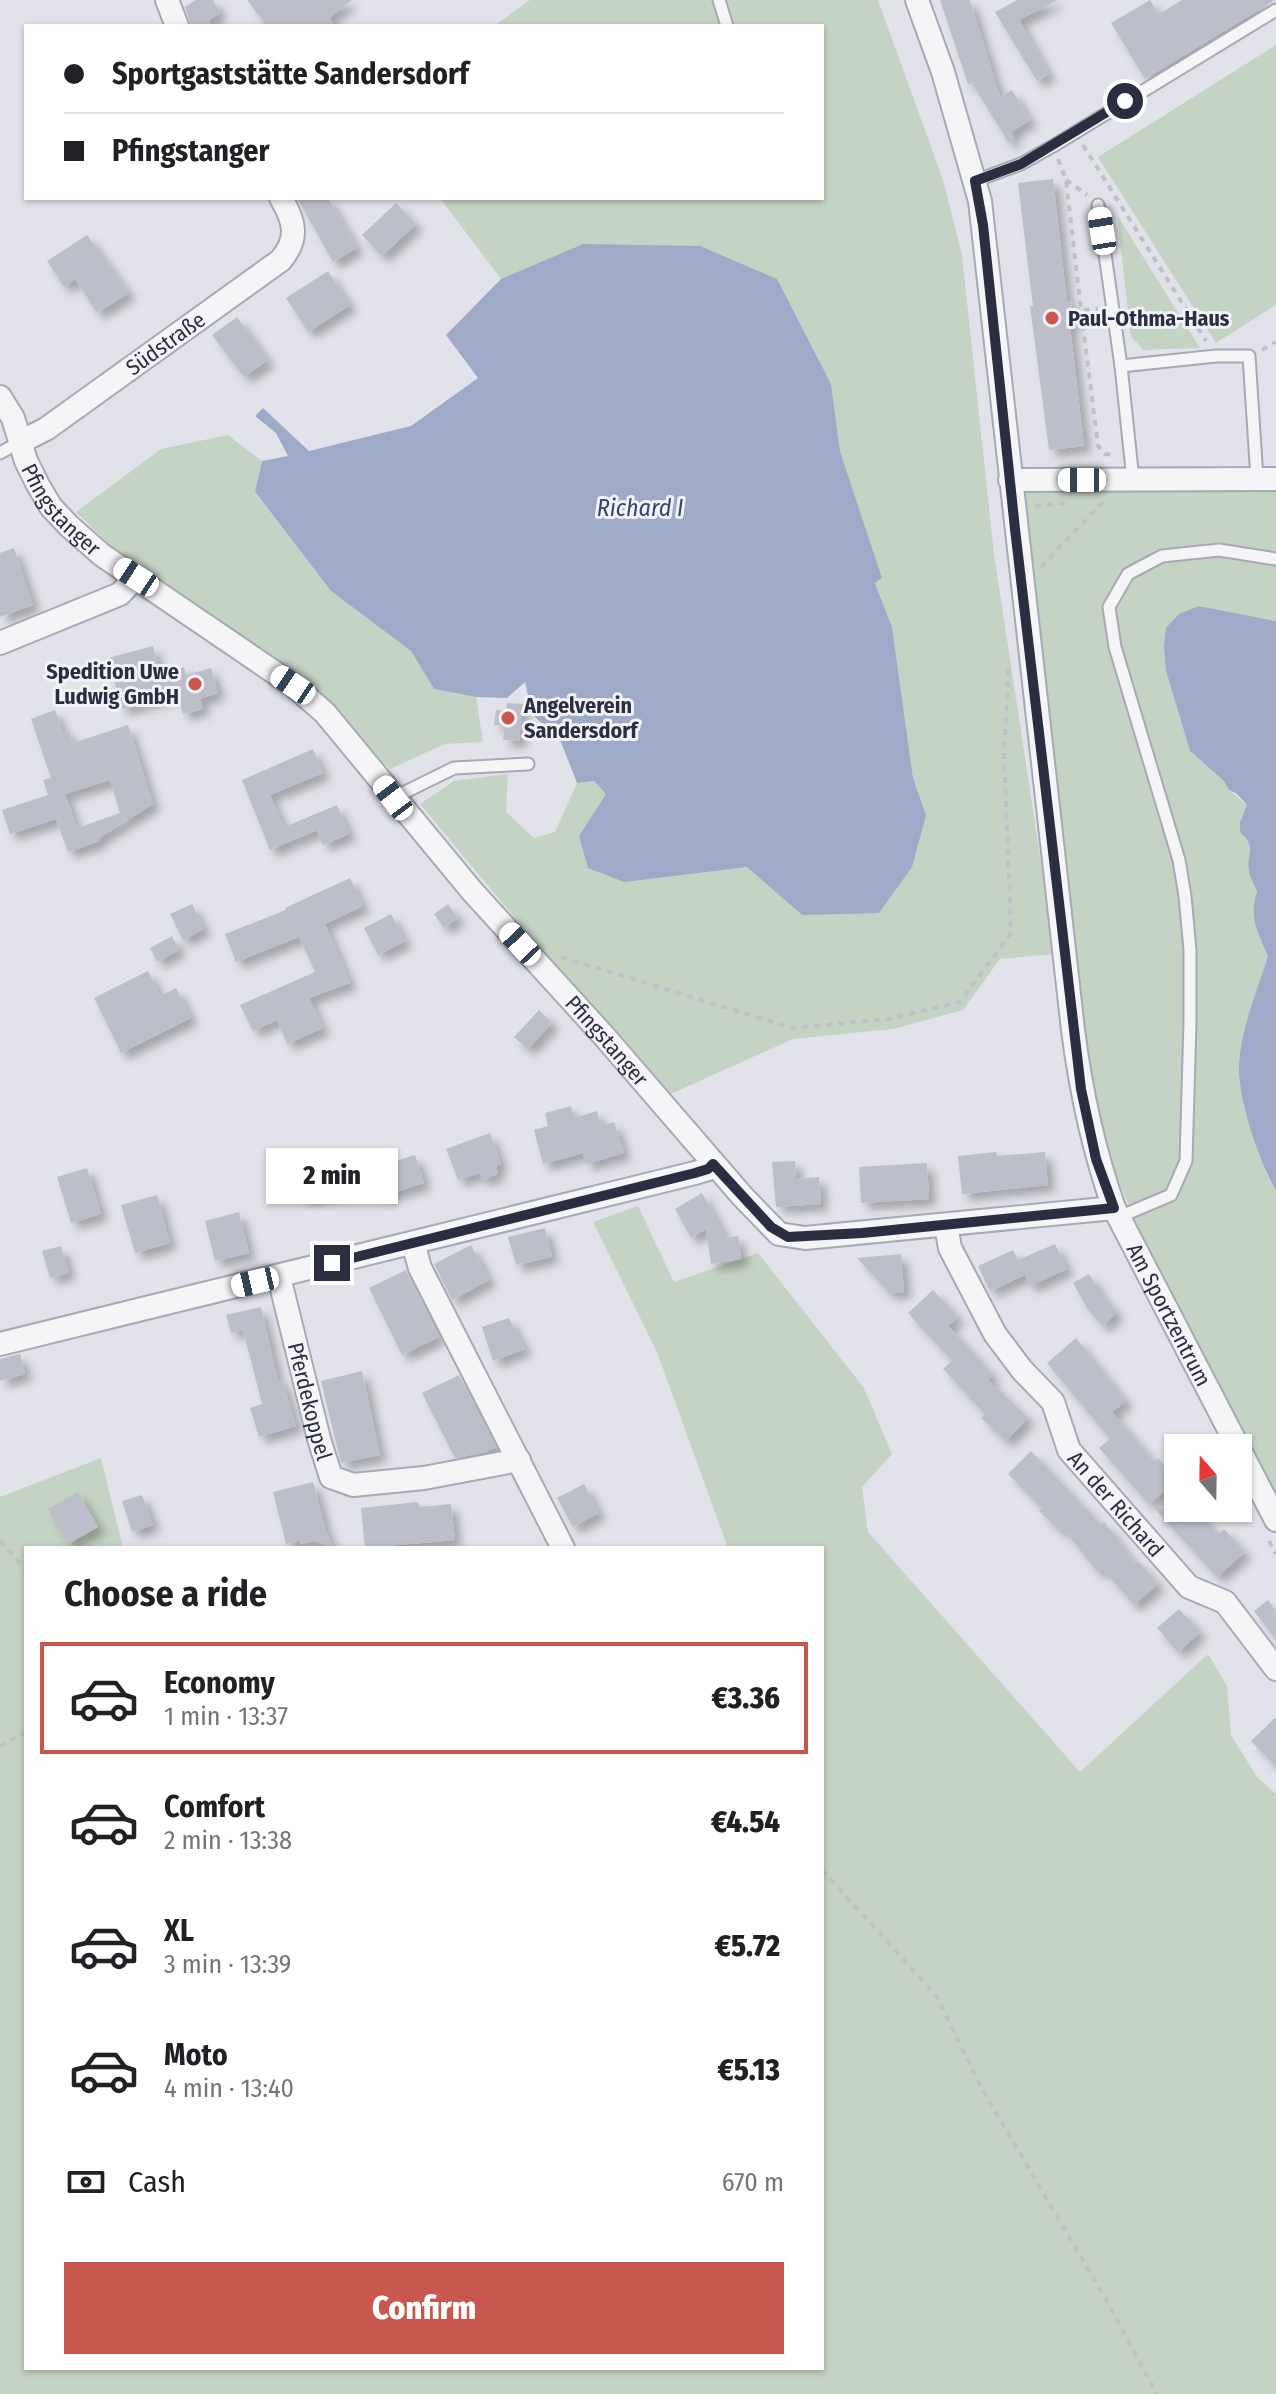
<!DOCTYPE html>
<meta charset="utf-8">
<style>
body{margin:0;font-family:"Fira Sans Condensed",sans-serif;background:#f2f2f2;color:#202124;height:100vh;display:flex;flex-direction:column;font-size:30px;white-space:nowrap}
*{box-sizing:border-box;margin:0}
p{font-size:26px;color:#757577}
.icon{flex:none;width:44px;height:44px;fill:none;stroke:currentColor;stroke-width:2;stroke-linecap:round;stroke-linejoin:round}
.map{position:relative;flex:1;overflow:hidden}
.panel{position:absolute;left:24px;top:1546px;width:800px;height:824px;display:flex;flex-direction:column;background:#fff;border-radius:0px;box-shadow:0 2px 6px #0004}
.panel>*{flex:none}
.top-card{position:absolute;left:24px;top:24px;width:800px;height:176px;border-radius:0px;box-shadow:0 2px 6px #0004;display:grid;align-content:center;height:176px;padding:0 40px;background:#fff}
.needle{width:52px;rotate:340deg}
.fabs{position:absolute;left:1164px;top:1434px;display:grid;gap:16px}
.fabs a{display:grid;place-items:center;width:88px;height:88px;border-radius:0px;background:#fff;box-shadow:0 2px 6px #0004;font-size:40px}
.end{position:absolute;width:36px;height:36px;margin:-18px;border:10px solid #2b2e41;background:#fff;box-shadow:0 0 0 4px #fff}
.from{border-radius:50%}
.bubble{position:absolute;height:56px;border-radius:0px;background:#fff;box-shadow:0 2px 6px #0004;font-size:26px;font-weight:800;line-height:56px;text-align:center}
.car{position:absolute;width:24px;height:48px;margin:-24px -12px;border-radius:10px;box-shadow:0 0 6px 2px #0007;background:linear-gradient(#fff 24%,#345 0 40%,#fff 0 76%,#345 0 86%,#fff 0)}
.top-card b{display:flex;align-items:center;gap:28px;height:76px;font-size:30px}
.top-card b+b{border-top:2px solid #e0e0e0}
.top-card i{width:20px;height:20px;background:#202124}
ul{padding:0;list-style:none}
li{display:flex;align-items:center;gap:24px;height:112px;margin:0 16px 12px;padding:0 24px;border:4px solid transparent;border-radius:0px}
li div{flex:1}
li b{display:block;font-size:30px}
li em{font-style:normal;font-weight:800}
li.current{border-color:#c8584e}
li>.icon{width:72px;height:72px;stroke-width:1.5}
h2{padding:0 40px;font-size:36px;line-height:96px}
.pay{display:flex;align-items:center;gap:20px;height:88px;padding:0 40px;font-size:30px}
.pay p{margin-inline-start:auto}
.primary-button{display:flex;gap:16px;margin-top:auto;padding:16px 40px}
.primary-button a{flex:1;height:92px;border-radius:0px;background:#c8584e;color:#fff;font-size:32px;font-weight:800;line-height:92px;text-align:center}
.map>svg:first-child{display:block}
</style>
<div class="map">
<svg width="1276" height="2394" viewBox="0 0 1276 2394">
<defs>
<filter id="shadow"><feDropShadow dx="7" dy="7" stdDeviation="4" flood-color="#0004"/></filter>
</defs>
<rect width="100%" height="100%" fill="#e2e3ea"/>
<g fill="#c4d3c4">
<path d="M530,0H878L943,180L962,255L994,554L1055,954L1000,959L963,1010L893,1029L793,1039L664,1097L420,804L454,781L508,774L506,812L534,838L555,832L577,783L594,781L606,794L579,836L705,871L748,867L802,915L926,815L913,778L892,627L875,582L882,578L840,451L831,384L583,244L501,279L440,198H822V26H494Z"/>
<path d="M1276,45V305L1216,343L1098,157Z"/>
<path d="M1117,215L1200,348L1144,350L1131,337Z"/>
<path d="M228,435L262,461L255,493L331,591L411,651L434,689L476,697L483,742L445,744L390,769L313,692L122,556L76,512L161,449Z"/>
<path d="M1019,487L1276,491V621L1199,606L1166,671L1190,751L1224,781L1229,790L1247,805L1240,822L1249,840L1251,851L1249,871L1257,891C1250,917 1258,932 1268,955L1246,1027L1265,1171L1276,1191V1501L1147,1250L1110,1160L1093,1085L1074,960Z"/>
<path d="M638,1206L674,1282L758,1253L864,1388L892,1454L862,1487L868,1532L1080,1772L1208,1654L1227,1686L1231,1735L1257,1777L1276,1794V2394H0V1497L101,1458L123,1548H26V2368H822V1548H728L657,1352L593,1222Z"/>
</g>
<g fill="#9fa9c8">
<path d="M583,244L700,246L777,279L831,384L840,451L882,578L875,583L892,627L913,778L926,815L912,867L879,913L802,915L747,867L624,882L588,868L579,836L606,794L594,781L577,783L561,742L532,714L525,682L507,698L476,697L434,689L411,651L331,591L255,492L262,461L288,456L276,433L255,416L263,408L309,451L411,426L478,378L446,335L501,279Z"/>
<path d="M1199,606L1276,621V1191C1259,1160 1238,1100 1239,1065C1241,1028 1257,991 1268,956C1257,930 1249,919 1257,891C1255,886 1250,878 1249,871C1246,853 1258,848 1240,832V822L1247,805L1237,794L1229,790L1224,781L1190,751L1166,671L1164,646L1166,628L1179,614Z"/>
</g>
<g fill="#bcbec9" fill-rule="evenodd" filter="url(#shadow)">
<path d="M196,0H213L220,13L209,20L212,26H191L185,7Z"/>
<path d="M247,0H352L329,18L335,26H267Z"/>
<path d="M940,0H970L1000,97L1012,90L1030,120L1011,132L1014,139L1008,142L972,83L968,84Z"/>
<path d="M1017,0H1058L1019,20L1049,74L1037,81L995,12Z"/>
<path d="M1150,0L1159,14L1182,0H1275L1145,79L1111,23Z"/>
<path d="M1053,179L1067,302L1071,301L1073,325L1070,326L1084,446L1049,450L1030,306H1033L1018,183Z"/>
<path d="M297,198H328L357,248L333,262Z"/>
<path d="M396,203L416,224L382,256L362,235Z"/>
<path d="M87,235L129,293L97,313L75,279L64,287L47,261Z"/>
<path d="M328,271L350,305L308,332L286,298Z"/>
<path d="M237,317L268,360L244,377L212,335Z"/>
<path d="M14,548L33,605L0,617V553Z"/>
<path d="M153,646L160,675L184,667L186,675L211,668L218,693L200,699L203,709L183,714L177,694L122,709L108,658Z"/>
<path d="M507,703L523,704L519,741L503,740L505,726L494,725L496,710L506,711Z"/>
<path d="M55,710L63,733L69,731L73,743L128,725L153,804L99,838L100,841L68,852L56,819L10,834L2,810L48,795L43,780L51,778L31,719ZM110,780L120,813L77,828L65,794Z"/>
<path d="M313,749L323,773L270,795L284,827L337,805L349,834L323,845L317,830L270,850L242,780Z"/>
<path d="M350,878L363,906L325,924L350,983L309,998L323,1028L287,1044L277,1020L253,1031L240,1005L315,972L299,937L236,962L225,934L286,910L285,908Z"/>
<path d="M192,904L204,929L183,940L170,914Z"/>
<path d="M448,904L458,918L444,928L434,914Z"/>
<path d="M391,914L405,941L378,955L364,928Z"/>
<path d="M172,936L179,950L157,962L150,948Z"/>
<path d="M148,971L160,996L176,988L191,1018L121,1053L94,998Z"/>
<path d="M539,1010L552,1023L528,1049L514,1037Z"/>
<path d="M571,1106L574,1118L597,1111L601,1126L614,1122L624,1153L586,1164L583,1153L543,1164L534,1130L548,1126L545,1113Z"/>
<path d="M490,1133L501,1164L496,1166L498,1174L482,1180L480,1173L458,1180L446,1149Z"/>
<path d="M996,1152L997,1156L1045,1152L1048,1185L962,1194L958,1156Z"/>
<path d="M415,1155L424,1183L383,1196L375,1168Z"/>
<path d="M328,1158L337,1190L303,1199L294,1167Z"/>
<path d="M795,1161L796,1179L819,1177L821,1204L776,1207L772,1162Z"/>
<path d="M927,1163L929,1199L861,1203L859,1167Z"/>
<path d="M87,1168L101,1214L71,1223L57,1177Z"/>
<path d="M702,1193L726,1238L738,1236L741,1259L711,1264L706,1229L691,1238L675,1209Z"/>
<path d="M157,1195L170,1243L135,1253L121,1205Z"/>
<path d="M239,1212L249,1253L215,1261L205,1221Z"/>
<path d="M545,1228L552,1257L516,1265L508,1237Z"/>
<path d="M1055,1244L1067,1269L1030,1286L1025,1275L990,1291L978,1266L1013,1250L1018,1260Z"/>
<path d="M471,1245L489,1280L452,1300L434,1264Z"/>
<path d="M61,1246L69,1273L50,1278L42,1251Z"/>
<path d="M901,1254L904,1292L889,1293L857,1258Z"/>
<path d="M406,1270L439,1337L402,1355L369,1288Z"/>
<path d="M1089,1274L1102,1295L1117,1312L1103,1326L1088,1310L1073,1283Z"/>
<path d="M933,1290L958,1317L948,1326L993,1375L988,1380L1028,1418L1006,1441L981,1418L985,1414L943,1369L952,1361L908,1313Z"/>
<path d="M261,1307L278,1381L282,1380L296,1426L259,1437L250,1408L262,1404L243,1330L231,1333L226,1315Z"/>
<path d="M509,1318L525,1349L493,1361L482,1327Z"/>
<path d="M1076,1338L1126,1401L1112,1412L1154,1461L1158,1458L1177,1481L1149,1504L1099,1448L1110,1439L1047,1363Z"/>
<path d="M20,1354L25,1374L0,1381V1359Z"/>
<path d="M362,1371L380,1455L341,1463L321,1381Z"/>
<path d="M459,1375L496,1447L486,1452L455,1458L422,1393Z"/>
<path d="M1031,1451L1101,1525L1104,1522L1135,1563L1138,1561L1158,1584L1134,1605L1102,1568L1097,1572L1063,1528L1060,1531L1039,1511L1042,1508L1008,1474Z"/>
<path d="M313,1482L326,1531L333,1548L315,1541L301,1544L300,1540L286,1544L273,1492Z"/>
<path d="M584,1484L599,1513L573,1527L557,1498Z"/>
<path d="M78,1492L98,1527L68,1544L48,1509Z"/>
<path d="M142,1495L153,1525L132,1532L122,1501Z"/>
<path d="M418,1502L420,1507L451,1504L455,1540L365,1548L361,1508Z"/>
<path d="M1154,1508H1195L1218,1534L1224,1529L1245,1552L1217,1577Z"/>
<path d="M1268,1600L1276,1611V1640L1254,1611Z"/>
<path d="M1179,1609L1200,1632L1178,1652L1157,1628Z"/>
<path d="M1276,1717V1767L1251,1741Z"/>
</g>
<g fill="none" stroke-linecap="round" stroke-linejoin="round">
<defs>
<g id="lane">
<path d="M719,0L727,26"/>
<path d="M975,181L1021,164L1053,146L1276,10"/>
<path d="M1098,205L1121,366L1216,356H1249L1257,479"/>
<path d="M1121,366L1133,480"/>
<path d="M0,453L20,442"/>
<path d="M393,798L454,768L528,764"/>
<path d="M1119,1217L1171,1195L1186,1161L1190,1022V950L1185,896L1179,860L1115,647L1109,607L1128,574L1162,556L1219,550L1276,559"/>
</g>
<g id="street">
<path d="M167,0L177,26"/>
<path id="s1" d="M917,0L943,72L980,201L1073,1030C1081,1092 1093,1149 1114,1208L1276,1520"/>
<path id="s2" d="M0,397L13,418L26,461L38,485L51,507L69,526L102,555L293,685L325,713L472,891L604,1036L743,1197L779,1234L805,1238L1114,1208"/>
<path id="s3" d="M20,442L46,429L281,260C299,238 295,222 281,198"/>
<path d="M1010,480L1276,479"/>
<path d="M0,643L120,594L136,577"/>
<path id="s4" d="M946,1225L950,1248L995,1334L1022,1370L1053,1402L1069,1450L1189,1587L1225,1602L1276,1669"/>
<path d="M413,1243L420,1268L563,1548"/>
<path id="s5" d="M279,1277L319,1439L331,1477L353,1485L424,1478L519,1460"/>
<path d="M0,1344L695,1173L708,1169L713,1164"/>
</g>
</defs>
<use href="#lane" stroke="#a7a9b4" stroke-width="15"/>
<use href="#street" stroke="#a7a9b4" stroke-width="26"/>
<g stroke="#c0c1c8" stroke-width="4" stroke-dasharray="6 6" stroke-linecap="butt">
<path d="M1083,145L1206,341"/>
<path d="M1058,159L1066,180L1081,310L1098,309"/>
<path d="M1066,180L1087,195"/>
<path d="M1072,311L1081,310L1098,446L1105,454L1114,455"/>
<path d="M1262,350L1276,342"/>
<path d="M1035,506L1066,503"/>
<path d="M1041,567L1104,501"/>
<path d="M561,957L792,1028L888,1019L960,1002L1011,933L1004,752L1009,663"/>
<path d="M0,1541L26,1570"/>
<path d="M1269,1541L1276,1554"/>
<path d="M0,1746L26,1732"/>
<path d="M822,1870L936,1995L981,2087L1105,2298L1157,2394"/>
</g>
<use href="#lane" stroke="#f5f5f8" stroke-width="11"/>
<use href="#street" stroke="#f5f5f8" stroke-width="22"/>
</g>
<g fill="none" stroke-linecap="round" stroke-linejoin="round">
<path stroke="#2b2e41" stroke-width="10" d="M332,1263L695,1173L708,1169L713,1164L771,1227L788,1237L862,1233L1114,1208L1096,1159L1081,1089L1015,529L983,225L975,181L1021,164L1125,101"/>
</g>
<g fill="#c8584e" stroke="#f2f3f7" stroke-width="3">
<circle cx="1052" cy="318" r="8"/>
<circle cx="195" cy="684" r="8"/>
<circle cx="508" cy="718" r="8"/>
</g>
<g text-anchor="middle" stroke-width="6" stroke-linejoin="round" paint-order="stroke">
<g font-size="22" font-weight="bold" fill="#2b2e41" stroke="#f2f3f7" text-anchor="start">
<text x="1068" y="326">Paul-Othma-Haus</text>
<text x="179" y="679" text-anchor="end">Spedition Uwe<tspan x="179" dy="25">Ludwig GmbH</tspan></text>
<text x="524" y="713">Angelverein<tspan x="524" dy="25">Sandersdorf</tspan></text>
</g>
<g font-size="22" fill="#2b2e41" stroke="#f2f3f7">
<text dy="8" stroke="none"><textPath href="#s3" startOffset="176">Südstraße</textPath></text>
<text dy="8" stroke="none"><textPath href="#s2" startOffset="130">Pfingstanger</textPath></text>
<text dy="8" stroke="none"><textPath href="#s2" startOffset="898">Pfingstanger</textPath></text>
<text dy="8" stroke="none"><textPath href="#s1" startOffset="1348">Am Sportzentrum</textPath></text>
<text dy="8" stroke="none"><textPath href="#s5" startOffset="128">Pferdekoppel</textPath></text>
<text dy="8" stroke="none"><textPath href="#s4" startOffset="332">An der Richard</textPath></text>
</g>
<g font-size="24" font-style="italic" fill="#374373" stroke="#f2f3f7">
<text x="640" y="516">Richard I</text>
</g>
</g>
</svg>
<div class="fabs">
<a><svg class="needle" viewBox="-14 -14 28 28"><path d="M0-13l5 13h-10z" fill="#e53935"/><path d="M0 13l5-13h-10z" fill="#757577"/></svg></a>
</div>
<i class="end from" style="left:1125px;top:101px"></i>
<i class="end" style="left:332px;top:1263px"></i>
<div class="bubble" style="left:266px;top:1148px;width:132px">2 min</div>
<i class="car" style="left:1102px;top:231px;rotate:351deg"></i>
<i class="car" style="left:1082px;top:480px;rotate:270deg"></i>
<i class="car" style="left:136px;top:577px;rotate:303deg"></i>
<i class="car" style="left:293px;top:685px;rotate:304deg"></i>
<i class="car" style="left:393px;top:798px;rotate:323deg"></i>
<i class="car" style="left:520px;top:944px;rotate:317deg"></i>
<i class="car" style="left:255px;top:1282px;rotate:257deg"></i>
<div class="top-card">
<b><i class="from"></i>Sportgaststätte Sandersdorf</b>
<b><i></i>Pfingstanger</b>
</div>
<section class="panel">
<h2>Choose a ride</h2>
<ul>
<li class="current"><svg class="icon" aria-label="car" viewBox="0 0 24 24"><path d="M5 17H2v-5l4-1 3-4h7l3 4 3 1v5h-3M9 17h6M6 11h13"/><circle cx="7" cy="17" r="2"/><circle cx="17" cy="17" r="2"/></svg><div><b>Economy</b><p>1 min · 13:37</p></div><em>€3.36</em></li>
<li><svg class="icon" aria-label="car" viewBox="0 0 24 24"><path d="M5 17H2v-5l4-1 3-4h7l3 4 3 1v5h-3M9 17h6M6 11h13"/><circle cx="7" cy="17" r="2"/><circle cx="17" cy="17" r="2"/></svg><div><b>Comfort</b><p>2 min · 13:38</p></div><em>€4.54</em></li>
<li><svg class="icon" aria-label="car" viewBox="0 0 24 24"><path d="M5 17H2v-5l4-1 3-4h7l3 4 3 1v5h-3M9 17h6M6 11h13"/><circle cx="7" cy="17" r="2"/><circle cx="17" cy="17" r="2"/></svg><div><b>XL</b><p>3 min · 13:39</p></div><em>€5.72</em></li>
<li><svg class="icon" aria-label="car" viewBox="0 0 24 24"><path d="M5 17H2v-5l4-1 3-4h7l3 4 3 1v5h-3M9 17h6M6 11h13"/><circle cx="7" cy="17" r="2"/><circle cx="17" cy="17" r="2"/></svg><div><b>Moto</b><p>4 min · 13:40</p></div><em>€5.13</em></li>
</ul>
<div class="pay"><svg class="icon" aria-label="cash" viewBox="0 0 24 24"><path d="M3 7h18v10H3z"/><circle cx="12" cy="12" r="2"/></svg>Cash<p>670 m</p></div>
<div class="primary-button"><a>Confirm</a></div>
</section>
</div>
